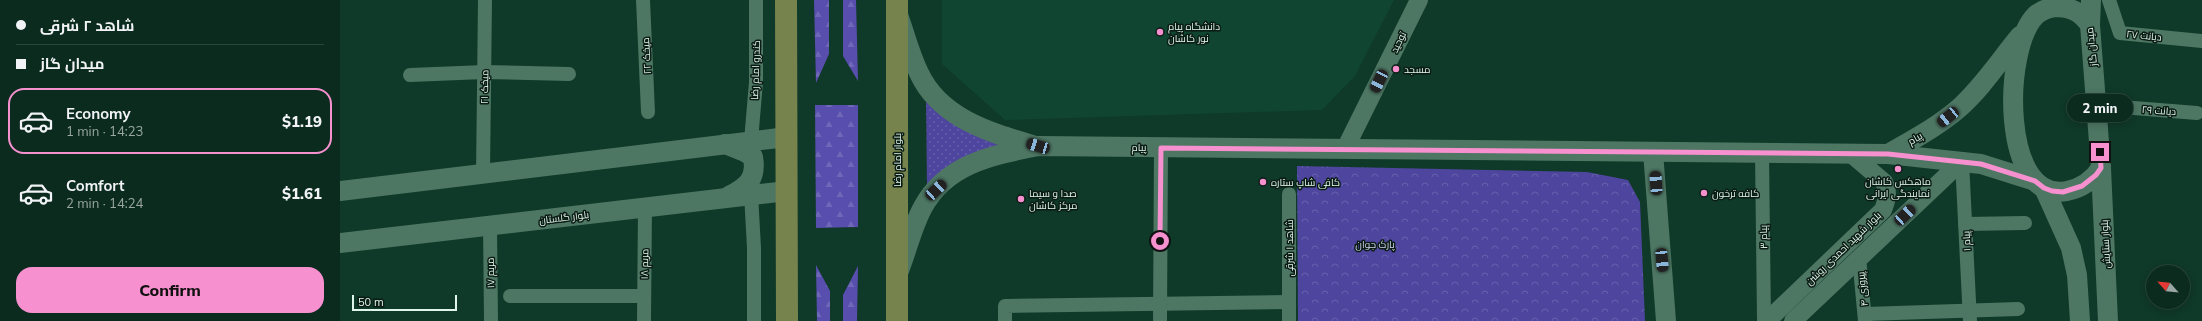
<!DOCTYPE html>
<meta charset="utf-8">
<style>
body{margin:0;font-family:Mulish,Cairo,sans-serif;background:#143327;color:#f1f3f6;height:100vh;display:flex;flex-direction:column;font-size:15px;white-space:nowrap}
*{box-sizing:border-box;margin:0}
p{font-size:13px;color:#9aa7a4}
.icon{flex:none;width:22px;height:22px;fill:none;stroke:currentColor;stroke-width:2;stroke-linecap:round;stroke-linejoin:round}
.map{position:relative;flex:1;overflow:hidden}
.panel{display:flex;flex-direction:column;background:#0b2b1e;width:340px}
.panel>*{flex:none}
.guide{display:grid;align-content:center;height:88px;padding:0 16px;background:#0b2b1e}
.needle{width:26px;rotate:297deg}
.tools{position:absolute;left:1806px;top:265px;display:grid;gap:8px}
.tools a{display:grid;place-items:center;width:44px;height:44px;border-radius:50%;background:#0b2b1e;box-shadow:0 2px 10px #0003,0 0 0 1px #2b473c;font-size:20px}
.scale{position:absolute;left:12px;bottom:10px;width:105px;box-sizing:border-box;padding-left:4px;border:2px solid #e0f6ea;border-top:0;font-size:11px;line-height:14px;white-space:nowrap;color:#e0f6ea;-webkit-text-stroke:3px #0b1c15;paint-order:stroke}
.end{position:absolute;width:18px;height:18px;margin:-9px;border:5px solid #f790ce;background:#111;box-shadow:0 0 0 2px #111}
.from{border-radius:50%}
.bubble{position:absolute;height:28px;border-radius:14px;background:#0b2b1e;box-shadow:0 2px 10px #0003,0 0 0 1px #2b473c;font-size:13px;font-weight:800;line-height:28px;text-align:center}
.car{position:absolute;width:12px;height:24px;margin:-12px -6px;border-radius:5px;box-shadow:0 0 3px 1px #0007;background:linear-gradient(#222 24%,#8ab4d8 0 40%,#222 0 76%,#8ab4d8 0 86%,#222 0)}
.guide b{display:flex;align-items:center;gap:14px;height:38px;font-size:15px}
.guide b+b{border-top:1px solid #2b473c}
.guide i{width:10px;height:10px;background:#f1f3f6}
ul{padding:0;list-style:none}
li{display:flex;align-items:center;gap:12px;height:66px;margin:0 8px 6px;padding:0 8px;border:2px solid transparent;border-radius:16px}
li div{flex:1}
li b{display:block;font-size:15px}
li em{font-style:normal;font-weight:800}
li.active{border-color:#f790ce}
li>.icon{width:36px;height:36px;stroke-width:1.5}
.action{display:flex;gap:8px;margin-top:auto;padding:8px 16px}
.action a{flex:1;height:46px;border-radius:16px;background:#f790ce;color:#111;font-size:16px;font-weight:800;line-height:46px;text-align:center}
main{display:flex;flex:1;min-height:0}
.map>svg:first-child{display:block}
</style>
<main>
<section class="panel">
<div class="guide">
<b><i class="from"></i>شاهد ۲ شرقی</b>
<b><i></i>میدان گاز</b>
</div>
<ul>
<li class="active"><svg class="icon" aria-label="car" viewBox="0 0 24 24"><path d="M5 17H2v-5l4-1 3-4h7l3 4 3 1v5h-3M9 17h6M6 11h13"/><circle cx="7" cy="17" r="2"/><circle cx="17" cy="17" r="2"/></svg><div><b>Economy</b><p>1 min · 14:23</p></div><em>$1.19</em></li>
<li><svg class="icon" aria-label="car" viewBox="0 0 24 24"><path d="M5 17H2v-5l4-1 3-4h7l3 4 3 1v5h-3M9 17h6M6 11h13"/><circle cx="7" cy="17" r="2"/><circle cx="17" cy="17" r="2"/></svg><div><b>Comfort</b><p>2 min · 14:24</p></div><em>$1.61</em></li>
</ul>
<div class="action"><a>Confirm</a></div>
</section>
<div class="map">
<svg width="1862" height="321" viewBox="0 0 1862 321">
<defs>
<pattern id="grass-dots" width="8" height="8" patternUnits="userSpaceOnUse"><rect width="8" height="8" fill="#4e459f"/><path d="M2 2h.1M6 6h.1" fill="none" stroke="#6760ac" stroke-width="1.8" stroke-linecap="round"/></pattern>
<pattern id="forest-firs" width="22" height="20" patternUnits="userSpaceOnUse"><rect width="22" height="20" fill="#574eae"/><path d="M5 1l3.5 6h-7zM16 11l3.5 6h-7z" fill="#6f68b9"/></pattern>
<pattern id="park-crowns" width="20" height="18" patternUnits="userSpaceOnUse"><rect width="20" height="18" fill="#4e459f"/><path d="M2 6a3 3 0 1 1 6 0M12 15a3 3 0 1 1 6 0" fill="none" stroke="#6760ac"/></pattern>
</defs>
<rect width="100%" height="100%" fill="#0f3928"/>
<path fill="#104532" d="M602,0H1054L1015,76L982,110L665,120L602,64Z"/>
<path fill="url(#grass-dots)" d="M586,95L666,143L587,188Z"/>
<g fill="url(#forest-firs)">
<path d="M474,0H489V54L476,83Z"/>
<path d="M503,0H516L518,81L503,56Z"/>
<path d="M475,105H518V227L476,228Z"/>
<path d="M476,265L490,291V321H477Z"/>
<path d="M518,266L517,321H503V295Z"/>
</g>
<path fill="url(#park-crowns)" d="M957,166L1247,172L1288,180L1300,202L1305,321H958Z"/>
<g fill="none" stroke-linecap="round" stroke-linejoin="round">
<g stroke="#4d7663" stroke-width="14">
<path d="M303,0L308,112"/>
<path d="M1769,0L1780,33L1862,41"/>
<path d="M70,75L144,72L229,74"/>
<path d="M1756,105L1857,113"/>
<path d="M411,141L416,82V0"/>
<path d="M1422,153L1424,321"/>
<path d="M1622,161L1630,321"/>
<path d="M143,174L145,0"/>
<path d="M411,194L414,248V321"/>
<path d="M1625,224L1685,223"/>
<path d="M150,225L151,321"/>
<path d="M1519,257L1525,321"/>
<path d="M170,296H304"/>
<path d="M1525,314L1678,309"/>
<path d="M304,321L305,207"/>
<path d="M665,321V306L949,302"/>
<path d="M820,321L821,147"/>
<path d="M949,321V194"/>
</g>
<g stroke="#4d7663" stroke-width="18">
<path d="M1005,149L1079,0"/>
<path d="M1427,321L1543,210C1547,200 1549,192 1544,182L1510,153"/>
<path d="M1453,321L1622,161"/>
</g>
<g stroke="#4d7663" stroke-width="20">
<path d="M1715,7C1731,7 1741,12 1750,25L1761,168C1753,180 1742,188 1727,191C1661,205 1662,48 1696,15C1702,10 1708,8 1715,7Z"/>
<path d="M558,15C565,34 570,55 579,73C600,119 652,133 696,146"/>
<path d="M1750,25L1751,0"/>
<path d="M385,144L405,152L413,157C417,179 407,187 389,196"/>
<path d="M1313,152L1326,321"/>
<path d="M1548,154C1572,140 1597,127 1618,109C1642,88 1660,60 1680,36"/>
<path d="M1761,168L1768,321"/>
<path d="M1704,188L1731,248L1737,275L1740,321"/>
<path d="M0,191L447,137"/>
<path d="M0,243L447,191"/>
<path d="M558,273C567,251 572,227 583,207C607,163 654,155 698,146L1548,154L1641,164L1695,181"/>
</g>
<g stroke="#76834d" stroke-width="22">
<path d="M446,0L447,321"/>
<path d="M557,321V0"/>
</g>
</g>
<g fill="none" stroke-linecap="round" stroke-linejoin="round">
<path stroke="#f790ce" stroke-width="5" d="M820,241L821,148L1548,154L1641,164L1695,181L1704,188L1712,191L1723,192L1742,186L1756,175L1761,168L1760,152"/>
</g>
<g fill="#f790ce" stroke="#0b1c15" stroke-width="1.5">
<circle cx="820" cy="32" r="4"/>
<circle cx="1056" cy="69" r="4"/>
<circle cx="1558" cy="169" r="4"/>
<circle cx="923" cy="182" r="4"/>
<circle cx="1364" cy="193" r="4"/>
<circle cx="681" cy="199" r="4"/>
</g>
<g text-anchor="middle" stroke-width="3" stroke-linejoin="round" paint-order="stroke">
<g font-size="10" fill="#e0f6ea" stroke="#0b1c15" text-anchor="start">
<text x="828" y="30">دانشگاه پیام<tspan x="828" dy="12">نور کاشان</tspan></text>
<text x="1064" y="73">مسجد</text>
<text x="1558" y="185" text-anchor="middle">ماهکس کاشان<tspan x="1558" dy="12">نمایندگی ایرانی</tspan></text>
<text x="931" y="186">کافی شاپ ستاره</text>
<text x="689" y="197">صدا و سیما<tspan x="689" dy="12">مرکز کاشان</tspan></text>
<text x="1372" y="197">کافه ترخون</text>
</g>
<g font-size="10" fill="#e0f6ea" stroke="#0b1c15">
<text transform="translate(1804 35) rotate(6)" y="4">دیانت ۲۷</text>
<text transform="translate(1058 42) rotate(-64)" y="4">توحید</text>
<text transform="translate(1751 47) rotate(-96)" y="4">میدان گاز</text>
<text transform="translate(306 56) rotate(-93)" y="4">میخک ۲۲</text>
<text transform="translate(415 70) rotate(-88)" y="4">کندرو امام رضا</text>
<text transform="translate(144 87) rotate(-89)" y="4">میخک ۲۱</text>
<text transform="translate(1819 110) rotate(4)" y="4">دیانت ۲۹</text>
<text transform="translate(1575 138) rotate(-30)" y="4">پیام</text>
<text x="799" y="151">پیام</text>
<text transform="translate(557 160) rotate(-90)" y="4">بلوار امام رضا</text>
<text transform="translate(224 217) rotate(-7)" y="4">بلوار گلستان</text>
<text transform="translate(1423 237) rotate(-91)" y="4">پیام ۳</text>
<text transform="translate(1626 241) rotate(-93)" y="4">پیام ۱</text>
<text transform="translate(1765 244) rotate(-93)" y="4">بلوار ستایش</text>
<text transform="translate(949 248) rotate(-90)" y="4">شاهد ۱ شرقی</text>
<text transform="translate(1503 248) rotate(-44)" y="4">بلوار شهید احمدی روشن</text>
<text transform="translate(304 264) rotate(-89)" y="4">مریم ۱۸</text>
<text transform="translate(150 273) rotate(-91)" y="4">مریم ۱۷</text>
<text transform="translate(1522 289) rotate(-96)" y="4">پیروزی ۴</text>
</g>
<g font-size="10" fill="#d1d2ec" stroke="#0b1c15">
<text x="1035" y="248">پارک جوان</text>
</g>
</g>
</svg>
<div class="tools">
<a><svg class="needle" viewBox="-14 -14 28 28"><path d="M0-13l5 13h-10z" fill="#e53935"/><path d="M0 13l5-13h-10z" fill="#9aa7a4"/></svg></a>
</div>
<div class="scale">50 m</div>
<i class="end from" style="left:820px;top:241px"></i>
<i class="end" style="left:1760px;top:152px"></i>
<div class="bubble" style="left:1727px;top:94px;width:66px">2 min</div>
<i class="car" style="left:1039px;top:81px;rotate:206deg"></i>
<i class="car" style="left:1608px;top:117px;rotate:231deg"></i>
<i class="car" style="left:698px;top:146px;rotate:287deg"></i>
<i class="car" style="left:1316px;top:183px;rotate:356deg"></i>
<i class="car" style="left:596px;top:190px;rotate:47deg"></i>
<i class="car" style="left:1565px;top:215px;rotate:47deg"></i>
<i class="car" style="left:1322px;top:260px;rotate:175deg"></i>
</div>
</main>
